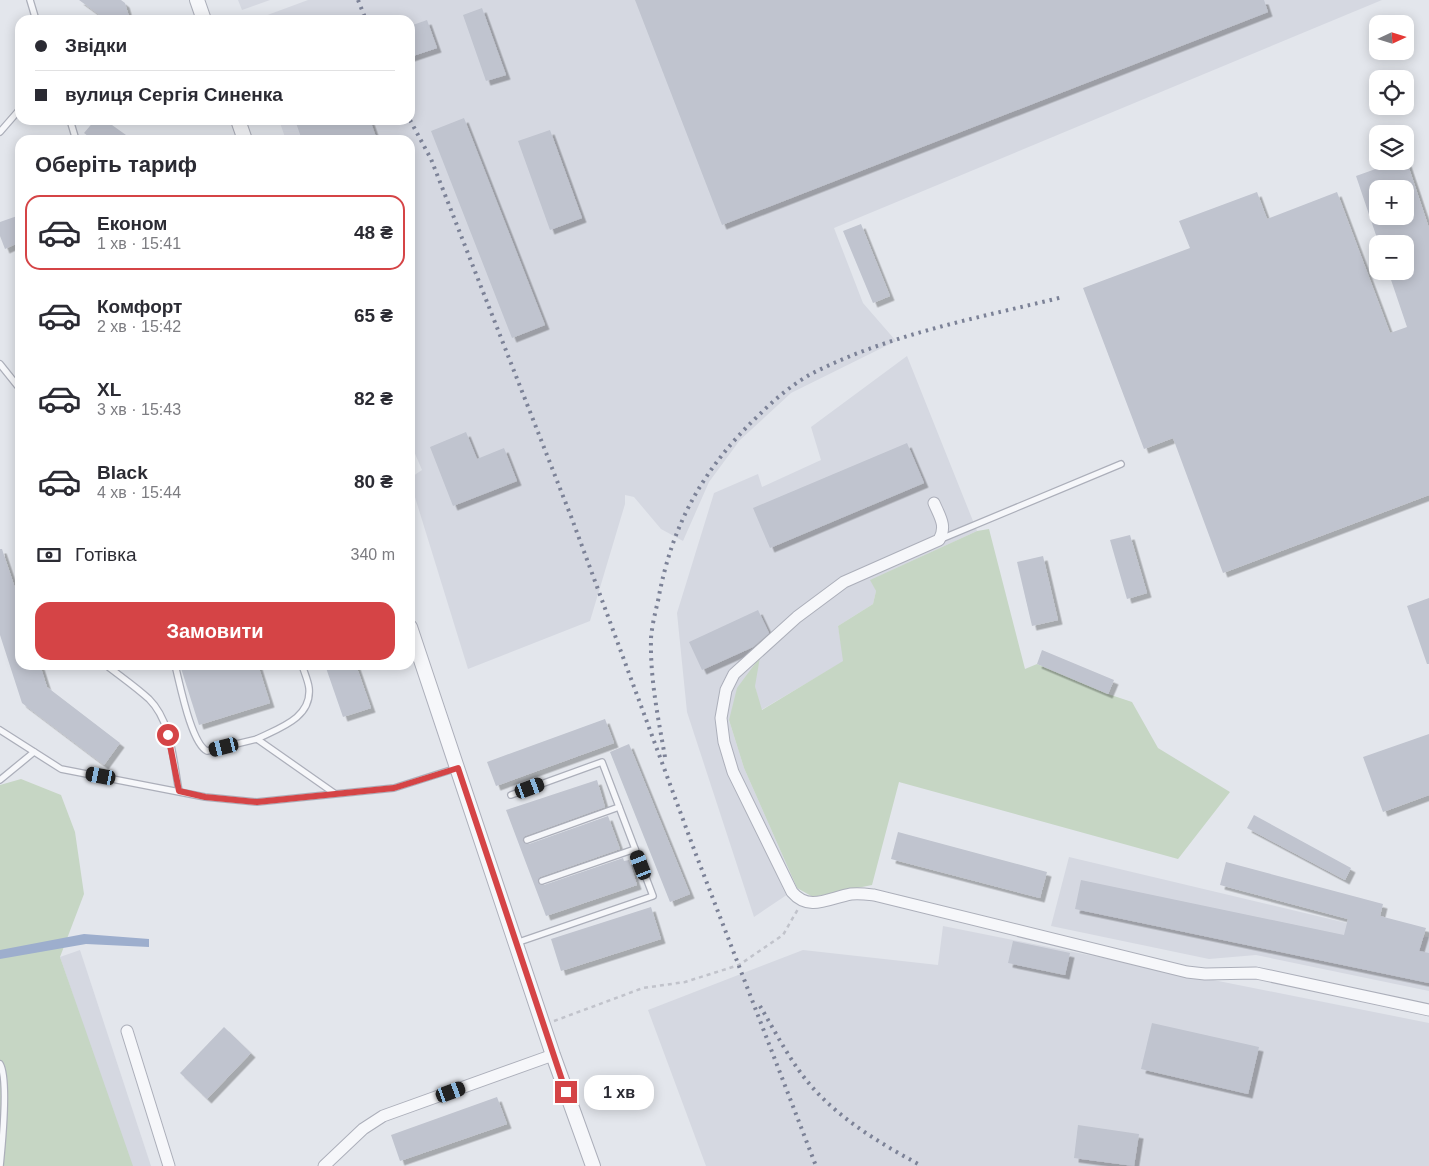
<!DOCTYPE html>
<html lang="uk">
<meta charset="utf-8">
<style>
body{margin:0;font-family:Helvetica,sans-serif;background:#f7f7f7;color:#2b2b33;height:100vh;display:flex;flex-direction:column;font-size:19px;white-space:nowrap}
*{box-sizing:border-box;margin:0}
p{font-size:16px;color:#7c7c81}
.icon{flex:none;width:28px;height:28px;fill:none;stroke:currentColor;stroke-width:2;stroke-linecap:round;stroke-linejoin:round}
.map{position:relative;flex:1;overflow:hidden}
.sheet{position:absolute;left:15px;top:135px;width:400px;height:535px;display:flex;flex-direction:column;background:#fff;border-radius:15px;box-shadow:0 2px 12px #0003}
.sheet>*{flex:none}
.hud{position:absolute;left:15px;top:15px;width:400px;height:110px;border-radius:15px;box-shadow:0 2px 12px #0003;display:grid;align-content:center;height:110px;padding:0 20px;background:#fff}
.needle{width:32px;rotate:86deg}
.controls{position:absolute;left:1369px;top:15px;display:grid;gap:10px}
.controls a{display:grid;place-items:center;width:45px;height:45px;border-radius:10px;background:#fff;box-shadow:0 2px 12px #0003;font-size:25px}
.end{position:absolute;width:22px;height:22px;margin:-11px;border:6px solid #d54446;background:#fff;box-shadow:0 0 0 2px #fff}
.from{border-radius:50%}
.bubble{position:absolute;height:35px;border-radius:15px;background:#fff;box-shadow:0 2px 12px #0003;font-size:16px;font-weight:600;line-height:35px;text-align:center}
.car{position:absolute;width:15px;height:30px;margin:-15px -8px;border-radius:6px;box-shadow:0 0 4px 1px #0007;background:linear-gradient(#222 24%,#8ab4d8 0 40%,#222 0 76%,#8ab4d8 0 86%,#222 0)}
.hud b{display:flex;align-items:center;gap:18px;height:48px;font-size:19px}
.hud b+b{border-top:1px solid #e1e1e2}
.hud i{width:12px;height:12px;background:#2b2b33}
ul{padding:0;list-style:none}
li{display:flex;align-items:center;gap:15px;height:75px;margin:0 10px 8px;padding:0 10px;border:2px solid transparent;border-radius:15px}
li div{flex:1}
li b{display:block;font-size:19px}
li em{font-style:normal;font-weight:600}
li.selected{border-color:#d54446}
li>.icon{width:45px;height:45px;stroke-width:1.5}
h2{padding:0 20px;font-size:22px;line-height:60px}
.pay{display:flex;align-items:center;gap:12px;height:55px;padding:0 20px;font-size:19px}
.pay p{margin-inline-start:auto}
.button{display:flex;gap:10px;margin-top:auto;padding:10px 20px}
.button a{flex:1;height:58px;border-radius:15px;background:#d54446;color:#fff;font-size:20px;font-weight:600;line-height:58px;text-align:center}
.map>svg:first-child{display:block}
</style>
<div class="map">
<svg width="1429" height="1166" viewBox="0 0 1429 1166">
<defs>
<filter id="shadow"><feDropShadow dx="4.5" dy="4.5" stdDeviation="0" flood-color="#0004"/></filter>
</defs>
<rect width="100%" height="100%" fill="#e3e6ec"/>
<g fill="#d5d8e1">
<path d="M238,0H270L242,10Z"/>
<path d="M308,0H1382L834,228L863,303L896,341L791,393L740,440L709,482L683,541L661,529L634,497L625,495V504L590,621L468,669L410,481V478L422,470L410,442V140H286L279,120H410V20H254Z"/>
<path d="M907,356L977,531L871,580L876,591L873,604L838,626L844,661L761,710L755,686L729,720L744,768L797,888L754,917L687,712L677,613L714,493L758,474L762,487L821,460L811,427Z"/>
<path d="M1069,857L1393,934L1429,937V991L1256,955L1209,959L1051,926Z"/>
<path d="M943,926L1429,1023V1166H706L648,1010L803,950L938,965Z"/>
<path d="M80,950L151,1166H131L60,957Z"/>
</g>
<g fill="#c6d6c4">
<path d="M989,529L1025,669L1037,664L1108,694L1132,702L1158,748L1230,792L1178,859L899,782L872,885L813,897L797,888L744,768L729,720L737,688L760,657L755,686L762,710L843,661L838,626L873,604L876,591L870,580L977,531Z"/>
<path d="M21,779L61,795L75,832L84,894L60,957L133,1166H0V785Z"/>
</g>
<path fill="#9daecd" d="M84,934L149,939V947L86,944L0,959V950Z"/>
<g fill="#c0c4cf" fill-rule="evenodd" filter="url(#shadow)">
<path d="M79,0H121L125,3L130,20H102L101,16Z"/>
<path d="M635,0H1264L1268,12L722,225Z"/>
<path d="M482,8L506,75L486,81L463,15Z"/>
<path d="M427,20L437,48L410,57V26Z"/>
<path d="M464,118L545,325L512,338L431,131Z"/>
<path d="M95,120H105L133,140H93L84,133Z"/>
<path d="M295,120H370L376,137L368,140H302Z"/>
<path d="M550,130L582,218L550,230L518,141Z"/>
<path d="M1406,159L1429,228V495L1223,573L1173,438L1144,449L1083,288L1190,248L1179,221L1257,192L1267,219L1337,192L1390,333L1407,327L1388,271H1405V244H1379L1356,176L1398,161H1405ZM1378,189H1405V216H1378Z"/>
<path d="M20,215V242L5,249L0,236V222Z"/>
<path d="M861,224L890,296L873,303L843,231Z"/>
<path d="M466,432L477,459L504,448L517,481L453,506L430,447Z"/>
<path d="M907,443L924,483L770,548L753,508Z"/>
<path d="M1130,535L1147,593L1127,599L1110,540Z"/>
<path d="M0,549H2L20,603V665H40L47,687L120,743L104,765L22,703L0,635Z"/>
<path d="M1043,556L1058,620L1032,626L1017,562Z"/>
<path d="M1429,598V664H1427L1407,606Z"/>
<path d="M758,610L769,633L753,647L702,670L689,642Z"/>
<path d="M1042,650L1114,680L1108,694L1037,664Z"/>
<path d="M180,665H258L270,703L199,725Z"/>
<path d="M325,665H356L371,708L343,717Z"/>
<path d="M605,719L614,743L496,786L487,762Z"/>
<path d="M1429,734V795L1383,812L1363,757Z"/>
<path d="M629,744L690,894L670,902L610,752Z"/>
<path d="M597,780L605,807L525,836L522,841L529,844L608,816L620,849L540,877L538,883L544,885L623,858L624,861L629,860L637,885L546,916L506,810Z"/>
<path d="M1254,815L1351,868L1345,880L1247,828Z"/>
<path d="M898,832L1047,872L1040,898L891,859Z"/>
<path d="M1226,862L1383,904L1380,916L1426,928L1419,951L1429,953V983L1075,909L1081,880L1344,935L1348,919L1220,885Z"/>
<path d="M651,907L661,939L561,971L551,939Z"/>
<path d="M1013,941L1070,953L1065,975L1008,963Z"/>
<path d="M1152,1023L1259,1047L1248,1094L1141,1069Z"/>
<path d="M224,1027L251,1053L207,1099L180,1073Z"/>
<path d="M497,1097L507,1124L400,1161L391,1135Z"/>
<path d="M1078,1125L1139,1134L1134,1166L1074,1158Z"/>
</g>
<g fill="none" stroke-linecap="round" stroke-linejoin="round">
<defs>
<g id="service">
<path d="M30,0L36,20"/>
<path d="M70,120L76,140"/>
<path d="M0,132L20,109"/>
<path d="M0,364L20,389"/>
<path d="M20,459V468"/>
<path d="M941,539L1121,464"/>
<path d="M106,665C120,676 136,687 149,699C172,722 173,761 179,791"/>
<path d="M175,665C180,684 191,743 207,751L257,739L334,793"/>
<path d="M0,730L61,769L205,797L257,802L394,788L457,768"/>
<path d="M257,739C279,728 312,718 309,688C308,680 304,672 302,665"/>
<path d="M0,780L34,752"/>
<path d="M511,795L602,762L653,896L516,943"/>
<path d="M527,840L619,807"/>
<path d="M542,881L635,849"/>
<path d="M0,1064C9,1079 2,1146 0,1166"/>
</g>
<g id="minor">
<path d="M934,503C940,517 947,526 939,540L844,582L797,617L734,674L726,690L721,718L724,742L733,772L792,892C809,912 829,898 851,894C859,893 866,894 874,895L1187,972L1205,974L1256,973L1429,1010"/>
<path d="M127,1031L169,1166"/>
<path d="M324,1166L363,1129L383,1116L553,1055"/>
</g>
<g id="tertiary">
<path d="M197,0L204,20"/>
<path d="M238,120L245,140"/>
<path d="M410,627L553,1055L593,1166"/>
</g>
</defs>
<use href="#service" stroke="#acafba" stroke-width="8"/>
<use href="#minor" stroke="#acafba" stroke-width="13"/>
<use href="#tertiary" stroke="#acafba" stroke-width="16"/>
<path stroke="#c1c3cb" stroke-width="2.5" stroke-dasharray="4 4" stroke-linecap="butt" d="M554,1021L643,988L685,982L739,965L783,935L798,909"/>
<use href="#service" stroke="#f6f7fa" stroke-width="5.5"/>
<use href="#minor" stroke="#f6f7fa" stroke-width="11"/>
<use href="#tertiary" stroke="#f6f7fa" stroke-width="14"/>
<g stroke="#7c8297" stroke-width="4" stroke-dasharray="2.5 5" stroke-linecap="butt">
<path d="M358,0L366,20"/>
<path d="M410,120L431,159L572,519L695,852L816,1166"/>
<path d="M665,757C658,717 650,679 651,638C652,626 655,613 658,601C672,523 704,467 761,413C775,399 793,384 811,374C889,334 978,318 1063,297"/>
<path d="M760,1006C776,1033 791,1063 812,1087C842,1121 883,1145 922,1166"/>
</g>
</g>
<g fill="none" stroke-linecap="round" stroke-linejoin="round">
<path stroke="#d54446" stroke-width="6" d="M168,735L179,791L205,797L257,802L394,788L458,768L566,1092"/>
</g>
</svg>
<div class="controls">
<a><svg class="needle" viewBox="-14 -14 28 28"><path d="M0-13l5 13h-10z" fill="#e53935"/><path d="M0 13l5-13h-10z" fill="#7c7c81"/></svg></a>
<a><svg class="icon" aria-label="locate" viewBox="0 0 24 24"><circle cx="12" cy="12" r="6"/><path d="M12 2v4M12 18v4M2 12h4M18 12h4"/></svg></a>
<a><svg class="icon" aria-label="layers" viewBox="0 0 24 24"><path d="M12 4l9 5-9 5-9-5zM3 14l9 5 9-5"/></svg></a>
<a>+</a>
<a>−</a>
</div>
<i class="end from" style="left:168px;top:735px"></i>
<i class="end" style="left:566px;top:1092px"></i>
<div class="bubble" style="left:584px;top:1075px;width:70px">1 хв</div>
<i class="car" style="left:224px;top:747px;rotate:256deg"></i>
<i class="car" style="left:101px;top:776px;rotate:281deg"></i>
<i class="car" style="left:530px;top:788px;rotate:70deg"></i>
<i class="car" style="left:641px;top:865px;rotate:339deg"></i>
<i class="car" style="left:451px;top:1092px;rotate:70deg"></i>
<div class="hud">
<b><i class="from"></i>Звідки</b>
<b><i></i>вулиця Сергія Синенка</b>
</div>
<section class="sheet">
<h2>Оберіть тариф</h2>
<ul>
<li class="selected"><svg class="icon" aria-label="car" viewBox="0 0 24 24"><path d="M5 17H2v-5l4-1 3-4h7l3 4 3 1v5h-3M9 17h6M6 11h13"/><circle cx="7" cy="17" r="2"/><circle cx="17" cy="17" r="2"/></svg><div><b>Економ</b><p>1 хв · 15:41</p></div><em>48 ₴</em></li>
<li><svg class="icon" aria-label="car" viewBox="0 0 24 24"><path d="M5 17H2v-5l4-1 3-4h7l3 4 3 1v5h-3M9 17h6M6 11h13"/><circle cx="7" cy="17" r="2"/><circle cx="17" cy="17" r="2"/></svg><div><b>Комфорт</b><p>2 хв · 15:42</p></div><em>65 ₴</em></li>
<li><svg class="icon" aria-label="car" viewBox="0 0 24 24"><path d="M5 17H2v-5l4-1 3-4h7l3 4 3 1v5h-3M9 17h6M6 11h13"/><circle cx="7" cy="17" r="2"/><circle cx="17" cy="17" r="2"/></svg><div><b>XL</b><p>3 хв · 15:43</p></div><em>82 ₴</em></li>
<li><svg class="icon" aria-label="car" viewBox="0 0 24 24"><path d="M5 17H2v-5l4-1 3-4h7l3 4 3 1v5h-3M9 17h6M6 11h13"/><circle cx="7" cy="17" r="2"/><circle cx="17" cy="17" r="2"/></svg><div><b>Black</b><p>4 хв · 15:44</p></div><em>80 ₴</em></li>
</ul>
<div class="pay"><svg class="icon" aria-label="cash" viewBox="0 0 24 24"><path d="M3 7h18v10H3z"/><circle cx="12" cy="12" r="2"/></svg>Готівка<p>340 m</p></div>
<div class="button"><a>Замовити</a></div>
</section>
</div>
